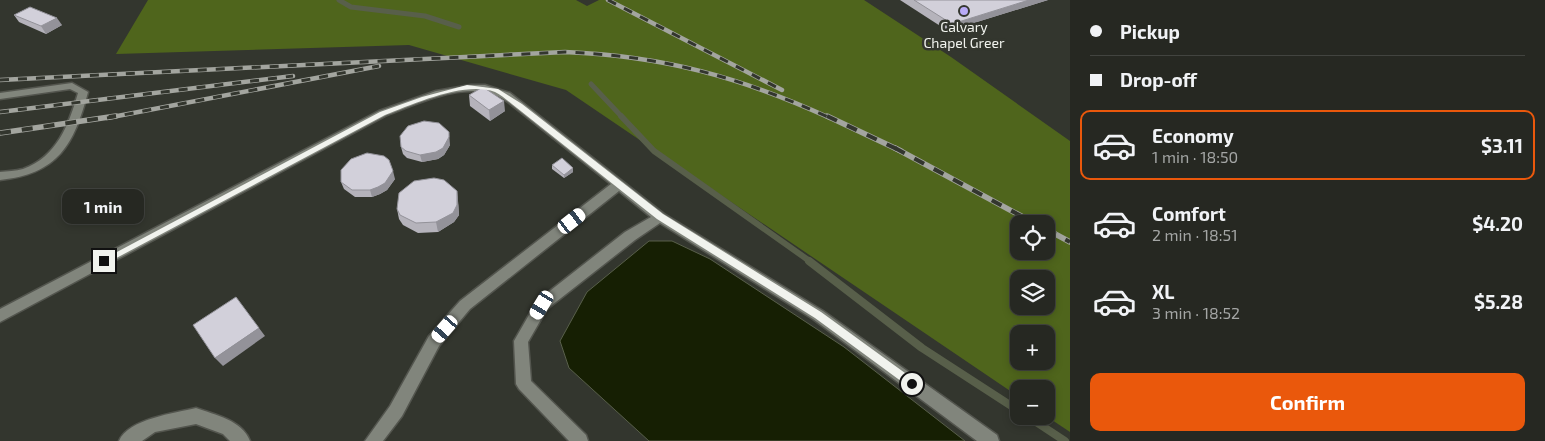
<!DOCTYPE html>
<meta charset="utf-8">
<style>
body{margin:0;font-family:"Exo 2",sans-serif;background:#2e302a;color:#f1f3f6;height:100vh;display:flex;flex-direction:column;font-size:19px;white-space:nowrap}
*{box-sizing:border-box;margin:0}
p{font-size:16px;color:#a4a6a5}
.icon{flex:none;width:28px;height:28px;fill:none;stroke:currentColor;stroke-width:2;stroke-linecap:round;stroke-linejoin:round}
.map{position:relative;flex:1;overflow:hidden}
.panel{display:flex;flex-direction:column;background:#262822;width:475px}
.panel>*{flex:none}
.banner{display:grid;align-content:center;height:110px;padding:0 20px;background:#262822}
.buttons{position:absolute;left:1010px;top:215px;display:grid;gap:10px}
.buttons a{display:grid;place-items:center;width:45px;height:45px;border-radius:10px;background:#262822;box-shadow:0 2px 8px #0003,0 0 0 1px #424440;font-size:25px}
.end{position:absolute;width:22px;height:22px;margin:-11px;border:6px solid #f1f3ee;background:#111;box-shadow:0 0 0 2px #111}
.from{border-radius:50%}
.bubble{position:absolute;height:35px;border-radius:10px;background:#262822;box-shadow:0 2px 8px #0003,0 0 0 1px #424440;font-size:16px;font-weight:700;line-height:35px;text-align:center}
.car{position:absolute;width:15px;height:30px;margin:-15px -8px;border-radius:6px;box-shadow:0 0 4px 1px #0007;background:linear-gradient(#fff 24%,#345 0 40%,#fff 0 76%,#345 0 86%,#fff 0)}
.banner b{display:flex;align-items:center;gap:18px;height:48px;font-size:19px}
.banner b+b{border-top:1px solid #424440}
.banner i{width:12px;height:12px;background:#f1f3f6}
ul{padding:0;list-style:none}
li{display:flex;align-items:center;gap:15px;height:70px;margin:0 10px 8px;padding:0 10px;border:2px solid transparent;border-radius:10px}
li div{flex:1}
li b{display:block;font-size:19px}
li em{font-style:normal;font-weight:700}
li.selected{border-color:#ea580c}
li>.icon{width:45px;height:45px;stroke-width:1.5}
.cta{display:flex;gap:10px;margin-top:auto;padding:10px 20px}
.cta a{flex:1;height:58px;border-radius:10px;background:#ea580c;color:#fff;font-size:20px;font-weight:700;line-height:58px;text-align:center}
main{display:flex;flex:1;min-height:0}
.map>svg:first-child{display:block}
</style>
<main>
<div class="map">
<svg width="1070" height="441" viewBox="0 0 1070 441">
<rect width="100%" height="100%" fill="#33362e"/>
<path fill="#4f651c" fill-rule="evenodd" d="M148,0H576L587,6L599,0H864L951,57L1070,141V432L1046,416V389H1019V397L566,90L409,45L116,54ZM1019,224H1046V251H1019ZM1019,279H1046V306H1019ZM1019,334H1046V361H1019Z"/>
<path fill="#161f03" stroke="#585f4a" d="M649,241H672L710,259L844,347L965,441H649L569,368L560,341L587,292Z"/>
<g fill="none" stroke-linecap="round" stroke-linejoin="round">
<g stroke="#585f4a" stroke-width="5">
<path d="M339,0L351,7L425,16L459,27"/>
<path d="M591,84L623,118"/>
</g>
<path stroke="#585f4a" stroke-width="6" d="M621,116L654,151L811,262"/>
<g stroke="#585f4a" stroke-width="8">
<path d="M809,261L922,348L1019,411"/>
<path d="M1027,416L1065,441"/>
</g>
<defs>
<g id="service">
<path d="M72,83L88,92C74,145 58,174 0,180V172C7,171 16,171 23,169C57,157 69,124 78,93L70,89L0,99V93Z"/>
<path d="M471,85H485L510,93L664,214L823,311L997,435L999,441H977L813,319L660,223L635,240L547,309L528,342L531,381L586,435L588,441H569L519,389L516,384L514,341L537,301L625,232L651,217L619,191L470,309L439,346L402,416L383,441H365L390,406L429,336L460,301L611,184L508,102C473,76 423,102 387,115L0,322V309L379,111L436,91Z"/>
<path d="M196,408C215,415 242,420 250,441H230L223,434L196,424L155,432L142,441H119C128,419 175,413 196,408Z"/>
</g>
</defs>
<use href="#service" stroke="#53554e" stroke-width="3"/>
<use href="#service" fill="#81857c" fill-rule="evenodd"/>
<defs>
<g id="rail-far1">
<path d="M608,0L782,90"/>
<path d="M0,80L565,52C664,56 740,77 830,118"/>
<path d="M0,112L293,76"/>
<path d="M107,118L379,66"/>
</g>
<g id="rail">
<path d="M827,116L901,151"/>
<path d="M0,133L116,116"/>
<path d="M895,148L1036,224"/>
<path d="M1046,229L1070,242"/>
</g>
</defs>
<use href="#rail-far1" stroke="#a3a59f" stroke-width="4.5"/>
<use href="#rail" stroke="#a3a59f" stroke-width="5.5"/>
<use href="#rail-far1" stroke="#33362e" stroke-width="3" stroke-dasharray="9" stroke-linecap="butt"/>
<use href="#rail" stroke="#33362e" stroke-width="4" stroke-dasharray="11" stroke-linecap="butt"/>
</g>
<g fill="#b5b3bb">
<path d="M900,0H1048L948,31Z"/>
<path d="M14,15L62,25L46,34L19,22Z"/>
<path d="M469,95L505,111L490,121L470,106Z"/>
<path d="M450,145L444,155L438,159L422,162L407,158L403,154L401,147Z"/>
<path d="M552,165L573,172L564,178L552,169Z"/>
<path d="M395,179L387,190L380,194L372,197H355L344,189L341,182Z"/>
<path d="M457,191L458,201L459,215L454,222L438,232L418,233L403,225L399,219L397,209Z"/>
</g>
<g fill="#939299">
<path d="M1029,0H1048L948,31L952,24Z"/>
<path d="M57,18L62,25L46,34L41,26Z"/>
<path d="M504,101L505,111L490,121L489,110Z"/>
<path d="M449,132L450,145L444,155L438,159L422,162L420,155Z"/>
<path d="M573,168V172L564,178V175Z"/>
<path d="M393,171L395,179L387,190L380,194L372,197L370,190Z"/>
<path d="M457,191L458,201L459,215L454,222L438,232L436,222Z"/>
<path d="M259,328L265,336L223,366L215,358Z"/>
</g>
<g fill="#d2d0da" stroke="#939299">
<path d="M914,0H1029L952,24Z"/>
<path d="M30,7L57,18L41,26L14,15Z"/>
<path d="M483,87L504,101L489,110L469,95Z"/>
<path d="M424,121L439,123L449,132V137L443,148L436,152L420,155L406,151L401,147L400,136L408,126Z"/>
<path d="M367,153L384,156L389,160L393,171L385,183L378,187L370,190H352L341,182V170L351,159Z"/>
<path d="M562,158L573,168L564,175L552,165Z"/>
<path d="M434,178L444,180L457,191V205L453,213L436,222L416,223L400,215L397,209L399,193L414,181Z"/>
<path d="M236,297L259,328L215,358L193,325Z"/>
</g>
<path fill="#f1f3ee" d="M467,85L498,89L522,104L663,214L821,312L916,381V387H909L815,318L657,219L517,108C510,103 502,95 495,92C464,81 414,104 385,115L107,263L104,264L100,261L380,112L422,97Z"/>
<circle fill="#b9abf7" stroke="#33362e" stroke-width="2" cx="964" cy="11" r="5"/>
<g text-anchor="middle" stroke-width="5" stroke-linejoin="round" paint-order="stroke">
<g font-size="14" fill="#f1f3ee" stroke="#33362e">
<text x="964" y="32">Calvary<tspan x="964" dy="16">Chapel Greer</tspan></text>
</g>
</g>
</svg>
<div class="buttons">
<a><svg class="icon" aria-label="locate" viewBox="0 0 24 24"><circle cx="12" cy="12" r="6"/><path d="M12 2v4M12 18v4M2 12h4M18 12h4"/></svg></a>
<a><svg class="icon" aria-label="layers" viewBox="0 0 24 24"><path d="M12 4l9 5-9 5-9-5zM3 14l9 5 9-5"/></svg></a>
<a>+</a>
<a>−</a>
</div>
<i class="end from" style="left:912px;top:384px"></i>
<i class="end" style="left:104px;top:261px"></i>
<div class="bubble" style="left:62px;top:189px;width:82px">1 min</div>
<i class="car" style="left:572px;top:221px;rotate:52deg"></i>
<i class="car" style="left:542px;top:305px;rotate:211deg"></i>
<i class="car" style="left:445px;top:329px;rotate:221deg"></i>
</div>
<section class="panel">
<div class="banner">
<b><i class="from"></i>Pickup</b>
<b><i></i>Drop-off</b>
</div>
<ul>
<li class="selected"><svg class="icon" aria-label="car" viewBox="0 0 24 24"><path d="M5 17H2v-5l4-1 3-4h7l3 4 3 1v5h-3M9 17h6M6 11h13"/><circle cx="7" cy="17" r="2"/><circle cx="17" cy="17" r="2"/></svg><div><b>Economy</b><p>1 min · 18:50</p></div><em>$3.11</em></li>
<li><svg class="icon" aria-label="car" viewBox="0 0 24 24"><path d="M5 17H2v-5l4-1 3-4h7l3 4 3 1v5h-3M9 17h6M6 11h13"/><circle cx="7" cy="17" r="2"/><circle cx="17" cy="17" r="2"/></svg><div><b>Comfort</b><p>2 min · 18:51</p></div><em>$4.20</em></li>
<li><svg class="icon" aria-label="car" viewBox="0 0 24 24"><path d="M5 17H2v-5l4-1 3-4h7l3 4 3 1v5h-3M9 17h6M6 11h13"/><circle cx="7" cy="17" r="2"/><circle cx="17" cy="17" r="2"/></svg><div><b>XL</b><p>3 min · 18:52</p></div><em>$5.28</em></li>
</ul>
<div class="cta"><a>Confirm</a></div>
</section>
</main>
